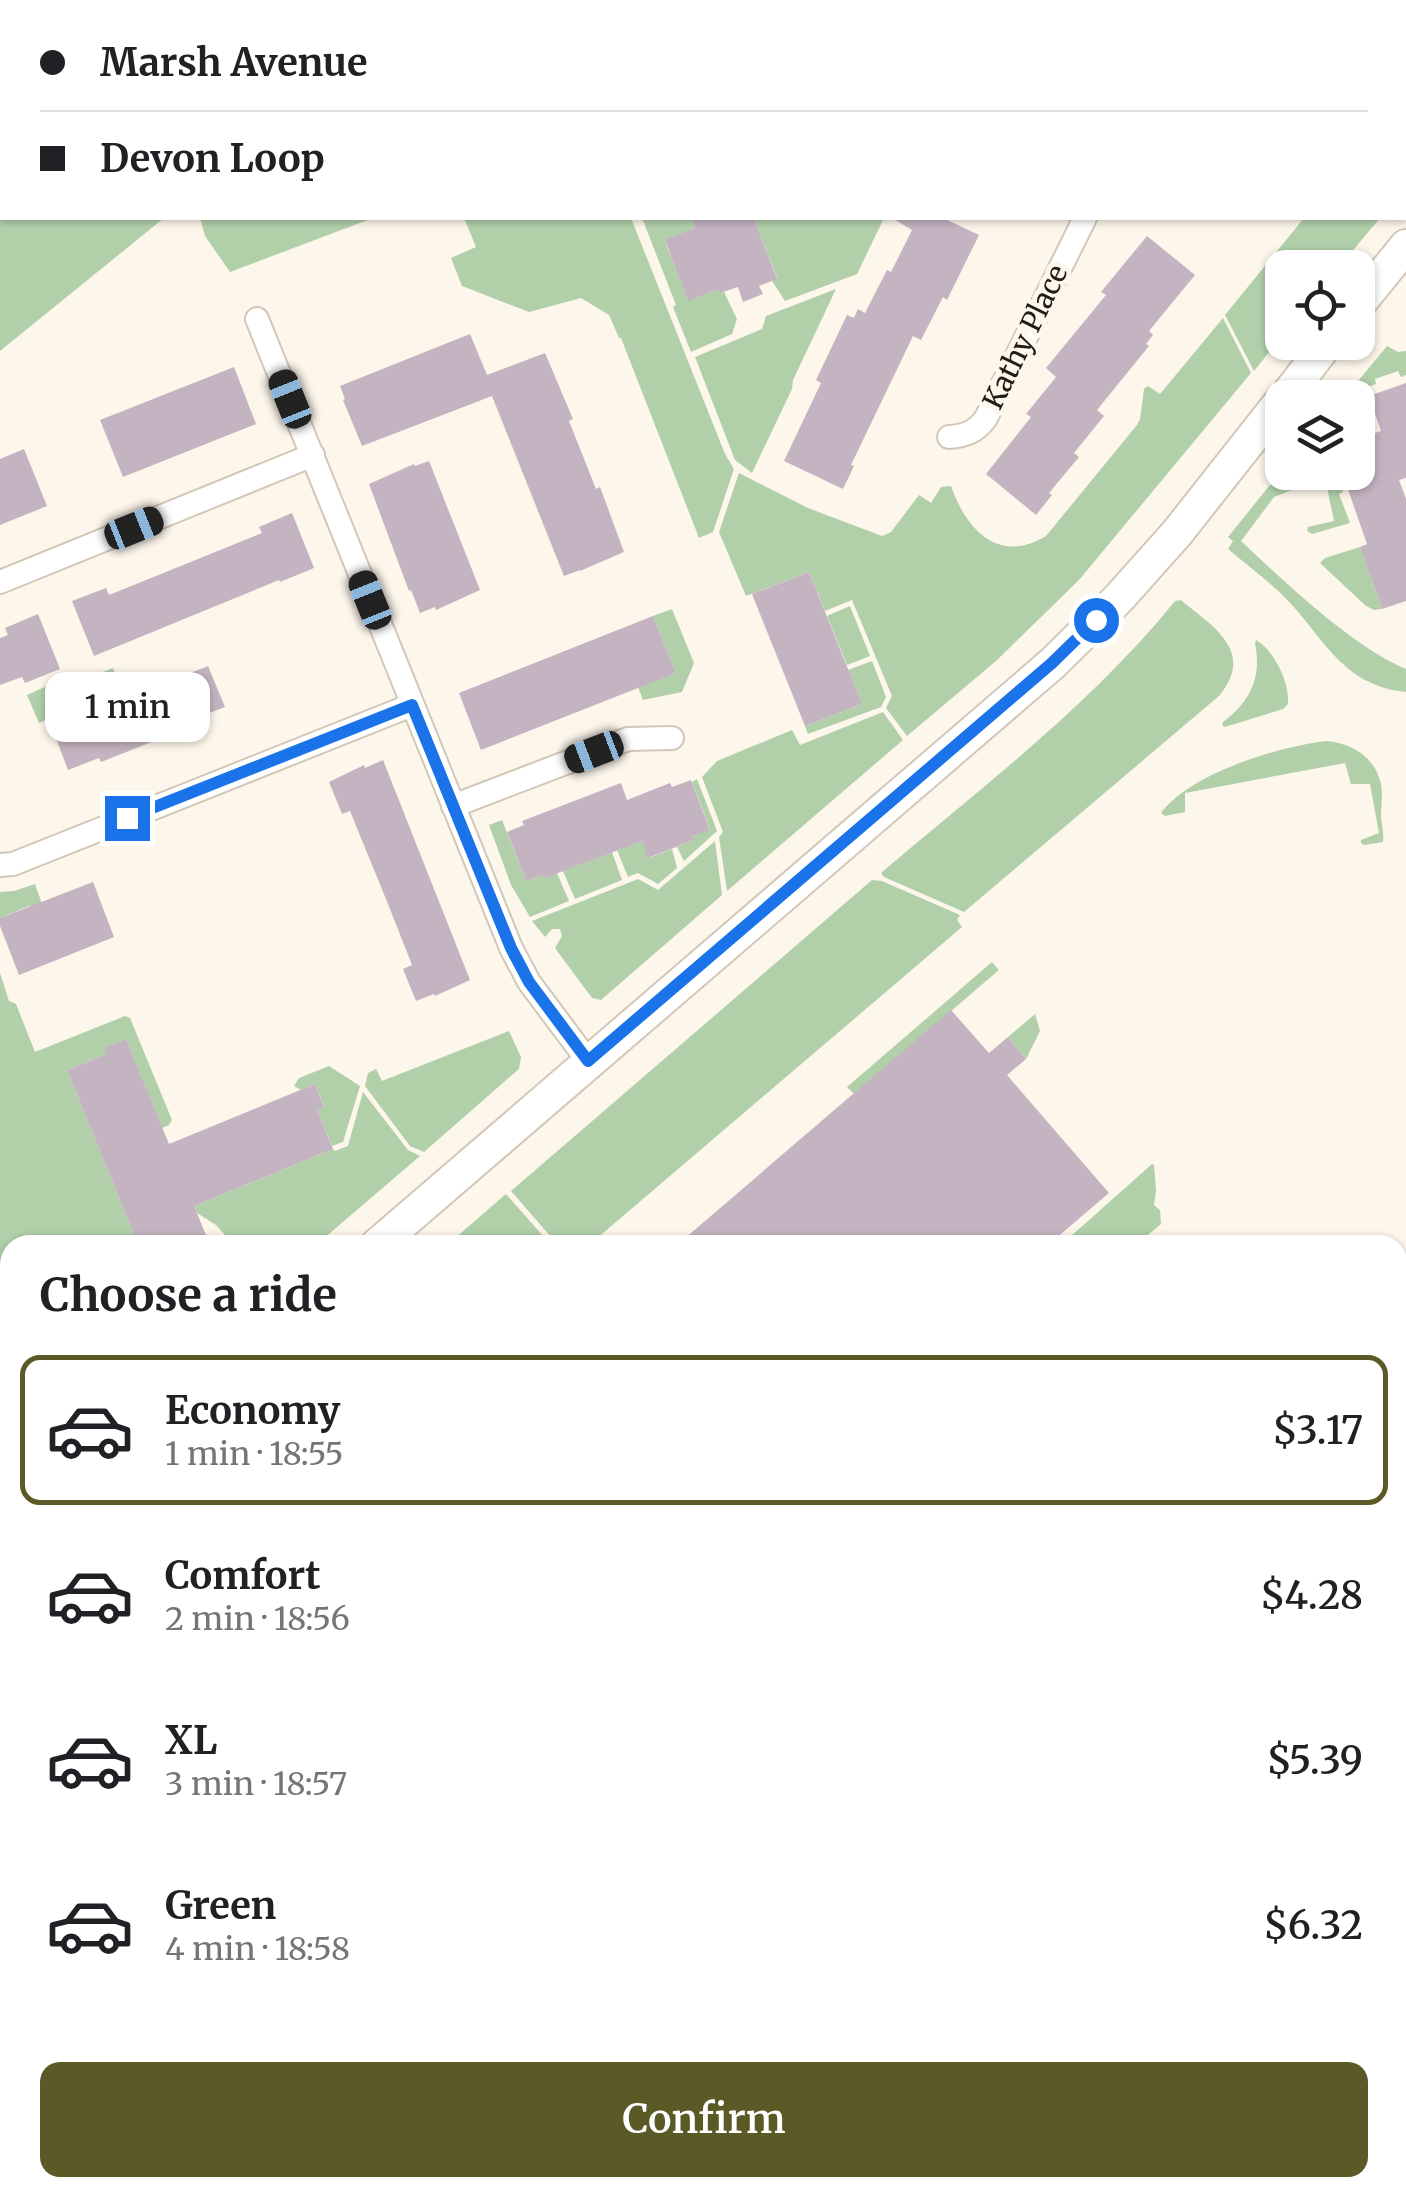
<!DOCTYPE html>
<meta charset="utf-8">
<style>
body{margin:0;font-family:Merriweather,serif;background:#f6f6f6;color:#202124;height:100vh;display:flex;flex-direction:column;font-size:38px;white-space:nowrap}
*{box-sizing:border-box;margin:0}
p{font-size:32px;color:#757577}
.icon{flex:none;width:55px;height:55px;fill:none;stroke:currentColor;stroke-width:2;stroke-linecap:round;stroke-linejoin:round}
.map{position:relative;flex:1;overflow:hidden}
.sheet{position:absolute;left:0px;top:1235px;width:1408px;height:962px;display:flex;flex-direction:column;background:#fff;border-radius:30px 30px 0 0;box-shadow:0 2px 8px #0004}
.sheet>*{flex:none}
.hud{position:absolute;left:0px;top:0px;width:1408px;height:220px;box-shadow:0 2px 8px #0004;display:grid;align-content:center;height:220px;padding:0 40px;background:#fff}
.tools{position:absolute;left:1265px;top:250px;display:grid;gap:20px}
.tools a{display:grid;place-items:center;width:110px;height:110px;border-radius:20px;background:#fff;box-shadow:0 2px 8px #0004;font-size:50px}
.end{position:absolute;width:45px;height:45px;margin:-22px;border:12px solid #1a73e8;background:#fff;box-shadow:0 0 0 5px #fff}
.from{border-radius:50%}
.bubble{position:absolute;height:70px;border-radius:20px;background:#fff;box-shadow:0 2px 8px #0004;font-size:32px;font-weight:600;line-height:70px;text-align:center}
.car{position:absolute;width:30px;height:60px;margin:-30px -15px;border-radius:12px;box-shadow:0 0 8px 2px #0007;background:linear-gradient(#222 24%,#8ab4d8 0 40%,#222 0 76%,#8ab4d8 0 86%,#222 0)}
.hud b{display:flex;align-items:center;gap:35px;height:95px;font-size:38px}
.hud b+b{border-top:2px solid #e0e0e0}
.hud i{width:25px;height:25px;background:#202124}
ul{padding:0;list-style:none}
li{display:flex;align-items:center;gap:30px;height:150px;margin:0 20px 15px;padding:0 20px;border:5px solid transparent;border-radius:20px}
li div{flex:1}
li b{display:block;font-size:38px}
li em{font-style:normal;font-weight:600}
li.on{border-color:#5b5a27}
li>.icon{width:90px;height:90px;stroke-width:1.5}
h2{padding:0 40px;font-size:45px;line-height:120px}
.action{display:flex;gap:20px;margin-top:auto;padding:20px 40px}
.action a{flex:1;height:115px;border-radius:20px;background:#5b5a27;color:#fff;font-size:40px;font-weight:600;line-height:115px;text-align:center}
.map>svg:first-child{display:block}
</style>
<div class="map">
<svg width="1406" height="2197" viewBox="0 0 1406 2197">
<rect width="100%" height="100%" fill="#fdf6eb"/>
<g fill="#b1d0aa">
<path d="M2,126V218H164L0,351V128Z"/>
<path d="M200,218H373L230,272L205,236Z"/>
<path d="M464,218H631L725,454L734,469L713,532L699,538L621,338H619L609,315L581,298L529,312L462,286L451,258L476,247Z"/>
<path d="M642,218H691L695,228L665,241L688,300L718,289L720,293L724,292L737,319L732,334L691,352L673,307L676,305Z"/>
<path d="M754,218H884L857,274L785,301L772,281L777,278Z"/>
<path d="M1304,218H1380L1339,267L1282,268V336L1254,371L1225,315Z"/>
<path d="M836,289L793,380L792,389L752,473L735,460L695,357L762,329L766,316Z"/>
<path d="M1223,318L1251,373L1079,580L996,661L907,736L886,708L892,696L852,600L825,611L809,572L746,596L719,532L739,473L808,508L882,536L891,532L919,495L931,503L941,487L951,486C966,529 998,565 1046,536L1137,425L1140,419L1144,389L1148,386L1160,394Z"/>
<path d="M1387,346L1398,352L1406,351V375L1401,377L1398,371L1375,379L1376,384L1357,390L1362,407L1358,416V398L1345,397Z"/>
<path d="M1282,470V472L1297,473L1296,483L1292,490L1274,497L1241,541C1285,582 1351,646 1406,669V692C1346,686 1327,644 1292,605C1273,584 1249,567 1228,549L1233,541L1228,537Z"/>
<path d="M1324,473H1336L1343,492L1339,494L1350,523L1312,534L1307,531L1308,527L1334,521Z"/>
<path d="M1360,547L1382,609L1374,610L1366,606L1320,563L1325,558Z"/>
<path d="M1181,600C1213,627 1256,651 1219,696L964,912L884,877L881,873C982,787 1092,704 1175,601Z"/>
<path d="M850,606L870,656L847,665L827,616Z"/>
<path d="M672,609L694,663L682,692L643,700L638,687L676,673L653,616Z"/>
<path d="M1256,640C1274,650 1290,683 1288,704L1283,709L1225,727L1222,725L1223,722C1250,702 1262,677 1255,644Z"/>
<path d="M872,661L886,697L881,707L808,734L805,726L862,704L848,670Z"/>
<path d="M113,668L122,690L75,710L73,708L83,680Z"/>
<path d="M76,673L79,678L67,711L39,723L27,695Z"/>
<path d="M883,712L903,740L727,891L719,837L723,832L702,777L717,761L792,730L800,745Z"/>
<path d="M1326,741C1352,743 1375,757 1381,784C1383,795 1381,806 1381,817C1382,826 1384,834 1383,842L1364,845L1361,843V840L1379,833L1370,784H1351L1345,763L1185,793V812L1165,816L1161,813C1191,773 1277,747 1326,741Z"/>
<path d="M697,779L717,831L684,861L677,847L693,840L692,836L710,829L692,782Z"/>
<path d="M502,820L526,881L543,875L557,873L569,901L530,917L511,885L489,825Z"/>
<path d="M642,841L649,858L672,849L677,868L658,884L638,873L628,877L617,850Z"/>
<path d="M715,841L722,895L601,1000L592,998L555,948L562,936L560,929H552L545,937L532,921L638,879L658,890Z"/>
<path d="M612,852L622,880L575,899L563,871Z"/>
<path d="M872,880L882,881L960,915L957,920L962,927L589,1245H558L511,1191Z"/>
<path d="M35,884L44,910L29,906L0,918V892L14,891Z"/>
<path d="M992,962L999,970L854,1094L847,1087Z"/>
<path d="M0,973L9,1001L16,1004L35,1052L125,1016L130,1018L172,1120L169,1125L162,1128L126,1039L105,1048L107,1054L67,1070L138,1245H10V1472L5,1475L0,1462Z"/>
<path d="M1035,1014L1040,1031L1026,1059L1008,1037Z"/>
<path d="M509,1031L521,1057L519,1069L424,1152L410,1146L365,1086L368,1073L376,1069L382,1081Z"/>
<path d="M329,1066L360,1086L343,1142L332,1146L317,1110L324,1106L315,1084L301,1090L294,1086L299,1078Z"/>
<path d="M363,1092L408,1150L420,1156L316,1245H234L216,1225L197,1213L194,1206L333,1149L335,1151L348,1146Z"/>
<path d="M1152,1164L1154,1165L1156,1191L1154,1205L1160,1210L1161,1224L1136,1245H1061Z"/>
<path d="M506,1194L551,1245H447Z"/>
</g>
<g fill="#c4b3c0">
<path d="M691,218H754L777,279L759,286L763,294L743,302L738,287L720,293L718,289L688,301L665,240L695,228Z"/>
<path d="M892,218H943L979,235L947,300L943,297L921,340L913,336L851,465L854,466L843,489L784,461L821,383L816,380L847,315L854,318L858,309L865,313L887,270L891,272L912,230Z"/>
<path d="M1147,236L1195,275L1149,331L1153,335L1146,344L1149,346L1097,410L1104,416L1074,453L1079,457L1049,493L1052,495L1036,515L986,474L1031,417L1026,414L1056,377L1046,368L1106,295L1101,292Z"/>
<path d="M470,334L487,375L545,353L573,419L569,421L596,489L600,487L624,552L580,571V570L564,576L492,396L362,446L343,400L345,399L340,386Z"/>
<path d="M234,367L256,424L123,477L100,420Z"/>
<path d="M1406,383V478L1399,480L1406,499V601L1382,609L1360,547L1367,544L1342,472H1358V439L1381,431L1369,396Z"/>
<path d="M24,449L47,506L0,525V459Z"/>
<path d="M429,461L480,590L436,610L435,607L420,613L411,590L409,591L369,484L414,464L415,466Z"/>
<path d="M292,513L314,568L280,582L279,580L94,656L72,601L106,588L109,595L262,533L259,527Z"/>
<path d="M809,572L862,704L805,726L752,594Z"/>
<path d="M38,614L60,669L25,683L22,677L0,685V638L8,635L5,628Z"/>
<path d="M653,616L676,673L481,750L459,693Z"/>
<path d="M208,666L225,707L194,719L196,724L134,749L101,762L99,758L68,770L52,728Z"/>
<path d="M383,760L470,980L435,996L434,994L416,1001L403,969L412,965L388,904L350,811L342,814L329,782L364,765L365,768Z"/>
<path d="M691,780L710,830L692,836L694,840L648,858L642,841L545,878L543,875L526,881L507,832L524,825L522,821L621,783L627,800L670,783L672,787Z"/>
<path d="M93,882L114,937L19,975L0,926V918Z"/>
<path d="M951,1010L989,1053L1008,1037L1026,1059L1007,1075L1109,1193L1048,1245H677Z"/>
<path d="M126,1039L169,1144L315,1084L324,1107L317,1110L333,1149L194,1206L210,1245H138L67,1070L107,1054L104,1048Z"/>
</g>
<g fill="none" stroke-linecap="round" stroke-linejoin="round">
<defs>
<g id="street">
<path d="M15,0V2"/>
<path d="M1043,0L1045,2"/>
<path d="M1328,2L1330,0"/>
<path d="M0,74L2,72"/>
<path d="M257,319L511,948L529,982L588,1061"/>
<path d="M949,437C965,436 976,432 986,418L1085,218"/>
<path d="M0,582L313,455"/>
<path d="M453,806L628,739L672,738"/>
<path d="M0,865L13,864L412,705"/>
</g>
<g id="secondary">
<path d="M1358,305L1406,246"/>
<path d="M1285,398L1328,342"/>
<path d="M377,1245L1053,663L1119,598L1177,533L1282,400"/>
<path d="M0,1526L10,1521"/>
</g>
</defs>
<use href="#street" stroke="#d3c7b7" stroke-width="26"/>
<use href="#secondary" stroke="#d3c7b7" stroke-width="36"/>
<use href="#street" stroke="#fff" stroke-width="22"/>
<use href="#secondary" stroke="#fff" stroke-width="32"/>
</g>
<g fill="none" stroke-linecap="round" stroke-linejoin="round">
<path stroke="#1a73e8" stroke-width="12" d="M127,818L412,705L511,948L529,982L588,1061L1052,663L1096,620"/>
</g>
<g text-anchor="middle" stroke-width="10" stroke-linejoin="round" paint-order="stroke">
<g font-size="28" fill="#211c16" stroke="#fdf6eb">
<text transform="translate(1025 337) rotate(-64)" y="10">Kathy Place</text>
</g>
</g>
</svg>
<div class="tools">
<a><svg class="icon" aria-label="locate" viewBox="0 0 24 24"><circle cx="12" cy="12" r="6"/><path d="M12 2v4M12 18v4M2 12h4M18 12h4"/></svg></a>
<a><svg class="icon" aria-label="layers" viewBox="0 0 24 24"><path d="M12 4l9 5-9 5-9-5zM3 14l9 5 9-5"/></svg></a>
</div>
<i class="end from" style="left:1096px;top:620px"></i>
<i class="end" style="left:127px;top:818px"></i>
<div class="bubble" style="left:45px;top:672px;width:165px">1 min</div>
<i class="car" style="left:290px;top:399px;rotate:338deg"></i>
<i class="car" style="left:134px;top:528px;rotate:68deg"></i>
<i class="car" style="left:370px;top:600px;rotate:338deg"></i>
<i class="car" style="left:594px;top:752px;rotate:249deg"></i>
<div class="hud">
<b><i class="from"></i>Marsh Avenue</b>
<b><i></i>Devon Loop</b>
</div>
<section class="sheet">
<h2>Choose a ride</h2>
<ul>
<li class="on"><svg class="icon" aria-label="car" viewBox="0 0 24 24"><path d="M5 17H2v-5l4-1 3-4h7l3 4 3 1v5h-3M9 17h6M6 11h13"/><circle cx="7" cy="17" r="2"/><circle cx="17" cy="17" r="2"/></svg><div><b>Economy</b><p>1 min · 18:55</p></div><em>$3.17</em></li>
<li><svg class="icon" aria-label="car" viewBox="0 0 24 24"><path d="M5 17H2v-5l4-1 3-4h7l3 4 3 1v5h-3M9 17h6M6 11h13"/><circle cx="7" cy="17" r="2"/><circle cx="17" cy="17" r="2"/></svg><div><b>Comfort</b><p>2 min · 18:56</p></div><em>$4.28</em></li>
<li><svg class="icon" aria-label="car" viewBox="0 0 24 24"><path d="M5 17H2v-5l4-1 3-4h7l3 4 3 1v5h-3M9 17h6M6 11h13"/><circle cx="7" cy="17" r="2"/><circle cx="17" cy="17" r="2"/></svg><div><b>XL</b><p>3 min · 18:57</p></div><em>$5.39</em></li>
<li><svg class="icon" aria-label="car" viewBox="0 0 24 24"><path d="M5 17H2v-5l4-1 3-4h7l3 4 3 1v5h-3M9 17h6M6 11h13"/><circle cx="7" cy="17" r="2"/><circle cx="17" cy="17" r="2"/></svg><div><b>Green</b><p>4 min · 18:58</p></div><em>$6.32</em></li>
</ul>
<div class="action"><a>Confirm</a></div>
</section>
</div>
